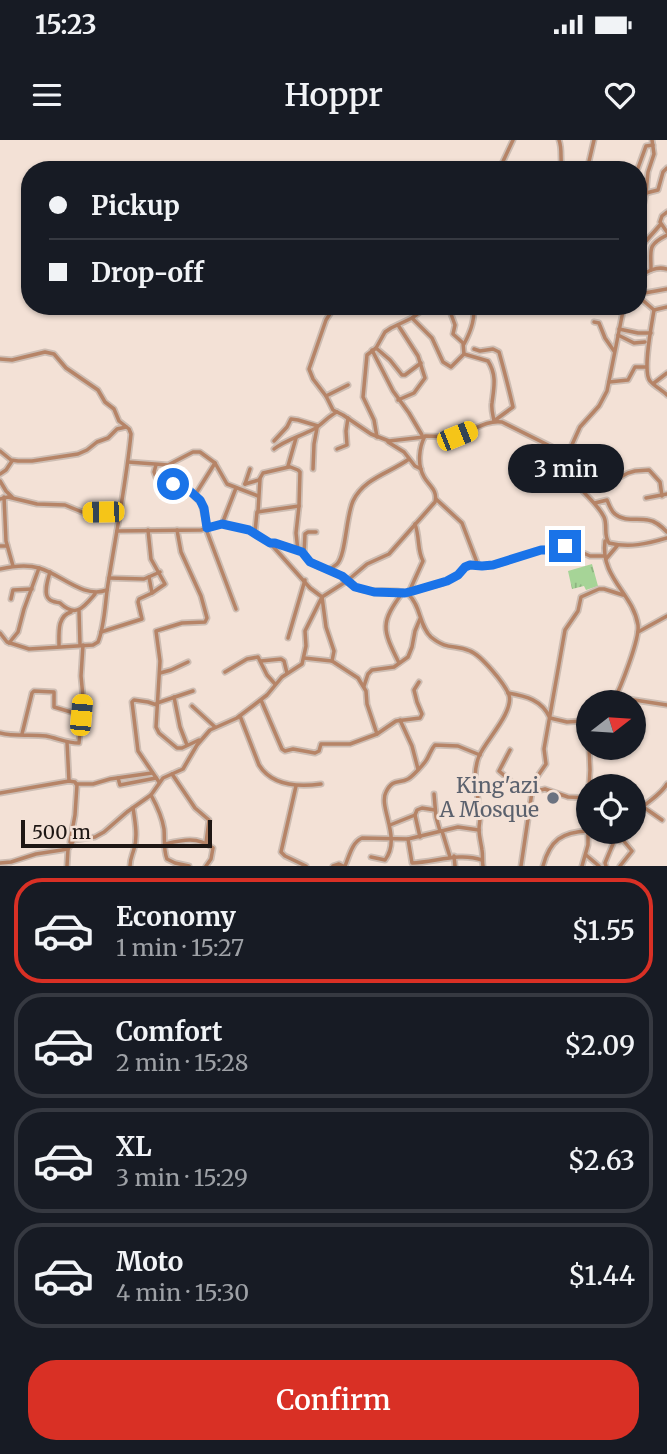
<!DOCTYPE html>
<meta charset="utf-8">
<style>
body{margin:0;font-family:Merriweather,serif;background:#20242c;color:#f1f3f6;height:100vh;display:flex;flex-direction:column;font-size:26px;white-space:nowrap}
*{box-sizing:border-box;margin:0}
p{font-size:23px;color:#9ea1a6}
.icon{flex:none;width:38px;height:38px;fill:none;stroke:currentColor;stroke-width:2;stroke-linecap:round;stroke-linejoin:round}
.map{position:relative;height:726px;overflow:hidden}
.panel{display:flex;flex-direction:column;background:#171b24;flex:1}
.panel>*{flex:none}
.top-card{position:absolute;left:21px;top:21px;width:626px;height:154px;border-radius:28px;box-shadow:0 2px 5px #0004;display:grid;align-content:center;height:154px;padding:0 28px;background:#171b24}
.needle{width:46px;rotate:73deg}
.buttons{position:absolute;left:576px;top:550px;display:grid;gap:14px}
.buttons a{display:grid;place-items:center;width:70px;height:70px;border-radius:50%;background:#171b24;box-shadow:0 2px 5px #0004;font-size:35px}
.scale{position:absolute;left:21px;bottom:18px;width:191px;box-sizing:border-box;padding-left:7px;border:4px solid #1e1714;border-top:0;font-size:19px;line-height:24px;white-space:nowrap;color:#1e1714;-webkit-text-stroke:5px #f3e1d6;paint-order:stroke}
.end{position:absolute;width:32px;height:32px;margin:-16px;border:9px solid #1a73e8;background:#fff;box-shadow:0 0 0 4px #fff}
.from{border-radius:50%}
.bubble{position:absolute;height:49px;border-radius:24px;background:#171b24;box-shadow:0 2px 5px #0004;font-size:23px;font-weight:600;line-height:49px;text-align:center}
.car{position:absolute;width:21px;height:42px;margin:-21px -10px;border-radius:9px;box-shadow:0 0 5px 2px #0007;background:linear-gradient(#f5c518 24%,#345 0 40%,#f5c518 0 76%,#345 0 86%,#f5c518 0)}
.top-card b{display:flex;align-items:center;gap:24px;height:66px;font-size:26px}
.top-card b+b{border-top:2px solid #363941}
.top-card i{width:18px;height:18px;background:#f1f3f6}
ul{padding:12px 0 0;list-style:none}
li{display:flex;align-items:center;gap:21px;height:105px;margin:0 14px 10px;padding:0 14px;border:4px solid #363941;border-radius:28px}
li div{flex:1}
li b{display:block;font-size:26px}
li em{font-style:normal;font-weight:600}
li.active{border-color:#d93025}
li>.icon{width:63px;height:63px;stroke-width:1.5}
.primary-button{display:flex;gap:14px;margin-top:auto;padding:14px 28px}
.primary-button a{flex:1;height:80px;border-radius:28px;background:#d93025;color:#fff;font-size:28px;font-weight:600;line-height:80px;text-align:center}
.status{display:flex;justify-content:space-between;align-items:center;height:49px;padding:0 35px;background:#171b24;direction:ltr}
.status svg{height:19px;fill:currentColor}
header{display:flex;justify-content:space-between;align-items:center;height:91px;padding:0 28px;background:#171b24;font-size:32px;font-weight:600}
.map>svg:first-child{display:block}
</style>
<div class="status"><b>15:23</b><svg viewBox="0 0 49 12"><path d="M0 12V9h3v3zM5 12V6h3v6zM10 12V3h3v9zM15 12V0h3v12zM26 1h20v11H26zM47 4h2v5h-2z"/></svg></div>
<header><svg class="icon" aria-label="menu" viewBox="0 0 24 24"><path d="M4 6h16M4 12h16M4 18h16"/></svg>Hoppr<svg class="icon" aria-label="heart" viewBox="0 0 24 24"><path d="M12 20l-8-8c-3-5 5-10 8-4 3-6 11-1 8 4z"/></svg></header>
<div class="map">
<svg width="667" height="726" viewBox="0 0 667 726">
<defs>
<pattern id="park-tufts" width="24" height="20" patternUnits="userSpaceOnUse" patternTransform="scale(1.75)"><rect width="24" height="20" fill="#a6d497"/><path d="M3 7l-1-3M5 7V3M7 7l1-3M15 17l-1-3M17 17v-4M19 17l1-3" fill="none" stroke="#8eb581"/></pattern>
</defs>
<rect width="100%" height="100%" fill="#f3e1d6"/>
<path fill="url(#park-tufts)" d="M592,424L598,446L586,450L584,446L572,449L568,431Z"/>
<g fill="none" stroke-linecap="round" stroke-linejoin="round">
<defs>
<g id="minor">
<path d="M559,0C563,11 559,20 563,30"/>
<path d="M638,28L646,6L653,5"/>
<path d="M499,30L513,0"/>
<path d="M587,30L594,0"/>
<path d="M646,53L658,50L663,32L667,28"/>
<path d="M667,72L662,76L660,82L667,92"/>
<path d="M639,85L646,53L648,32L654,14L652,0"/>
<path d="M639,109L660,85"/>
<path d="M639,126L641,128V136"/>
<path d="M651,130C651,109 647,105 667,95"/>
<path d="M639,137C648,131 656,126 667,129"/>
<path d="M639,154L667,149"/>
<path d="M639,157L654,170L667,167"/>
<path d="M335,166L326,180L309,229L313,239L326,256L333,270L343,275L371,294L389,301L424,297"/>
<path d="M452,166L451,174L455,185L453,194L463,203L464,214L488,221C497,235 494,247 492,263C491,269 493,275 494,281L513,267C509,249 504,230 499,212L493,209L480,211L474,209"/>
<path d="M590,169L591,166"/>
<path d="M654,170C652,183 642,232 650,241C654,246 662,250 667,255"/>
<path d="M412,178L432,198L443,222L451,227L464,214"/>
<path d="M594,182L599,183L605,198L614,211"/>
<path d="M398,185L418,216L425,238L414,253L398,260"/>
<path d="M619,189L638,193H651"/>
<path d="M618,195L634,203L645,202"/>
<path d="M464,204C470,193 476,179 473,166"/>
<path d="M376,208L390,220L402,235H405L421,223"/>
<path d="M372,210L393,251L409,273L422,295"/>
<path d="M0,219L12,220L45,212L54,214L66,228L98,250L105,262L114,269L119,281L129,289L131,294C126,344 116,394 108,444C105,462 105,485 98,502L93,505L29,509L7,502L0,493"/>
<path d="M609,242L628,240L635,227H646"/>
<path d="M654,243L667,233"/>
<path d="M326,256L348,245"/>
<path d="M377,297L374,280L363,257L367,215L376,208L385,192L391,188L412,178L428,166"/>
<path d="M296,298L288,326L298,330L300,332L299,366L296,393L298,411"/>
<path d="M274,301L287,287L291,279L298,280L318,286"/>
<path d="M388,302L404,312L415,326L421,329"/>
<path d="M274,309C285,300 301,296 314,289C323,284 328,276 337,272"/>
<path d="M337,309L347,305L346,291L348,278"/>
<path d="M0,311L11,320L18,321H32L78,314L87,310L97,302L108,298L117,289L126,287"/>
<path d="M566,318L580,287L599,266L607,251L624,166"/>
<path d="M128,322L168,325L193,312H200L215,323L227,344L258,356"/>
<path d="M156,325L154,332L157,340C166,342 175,344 183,345L201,363L207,388"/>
<path d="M313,329L314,304L317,288"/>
<path d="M0,334L6,330L12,321"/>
<path d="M0,341L6,351L12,357"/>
<path d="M245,344L259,340L263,333L289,327"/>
<path d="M245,344L250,329"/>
<path d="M580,346L600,348L628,333L635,331L649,330L660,342L662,356"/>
<path d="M195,355L215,323"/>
<path d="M4,357L6,401L13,426"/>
<path d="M646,358L667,354"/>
<path d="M0,359L8,357L37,364L65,365L82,372L103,371L120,374"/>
<path d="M436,359L462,383L478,425"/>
<path d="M595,363L607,360C609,365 611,371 615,374C624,382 638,378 648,380C656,381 662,387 667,392"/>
<path d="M258,372L260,339"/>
<path d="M222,384L236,348"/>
<path d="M206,389L236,469"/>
<path d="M177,390L181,412L201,456L207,478L205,482L182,483L156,491L160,521L156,587L159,593L177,608H182L199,600"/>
<path d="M117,391L201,390L222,384L249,390L270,403L310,448L322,457L326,487L334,511L332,521"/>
<path d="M255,392L257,372L299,366"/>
<path d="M605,401C600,438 633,453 638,485C640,499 620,549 613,562"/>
<path d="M270,403C276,403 300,409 304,414C307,417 308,420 311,422C320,429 331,430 340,435C346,439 350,445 357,448C372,455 398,446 409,455C421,466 419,486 431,497C448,511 454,504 470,511C481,515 505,544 509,555C514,572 486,600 479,616C471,637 478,652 480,673C481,679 479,683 479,689C479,696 481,703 482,710C483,715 482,721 483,726"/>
<path d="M0,406H7"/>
<path d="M304,414L305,394L308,392H316"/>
<path d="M606,419L617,406"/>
<path d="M0,429C13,426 26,424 39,428C61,434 83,459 107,450"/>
<path d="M327,430C330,429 335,426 337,424C346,415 346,376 353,361C364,338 390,333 409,319"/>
<path d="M50,432C48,439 43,454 49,459C52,462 56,462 60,463C76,478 83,468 95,454"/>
<path d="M149,437L152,453"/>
<path d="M109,438L144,439L160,432"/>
<path d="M409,452L423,421C417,410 420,398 415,384"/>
<path d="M405,453L443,443L458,435L465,427L470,424L482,426L499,424L543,409L556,410L564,406H568L590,416H605"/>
<path d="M11,459L13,450L32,449"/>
<path d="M79,471L80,505"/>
<path d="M101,492L142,479L138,462L139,459L152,453L165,444L151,419L148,390"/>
<path d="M638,492L667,476"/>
<path d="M288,498L305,440"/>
<path d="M9,503L18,492L24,469L39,428"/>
<path d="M59,506C59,493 57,476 71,472"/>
<path d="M304,518L332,521L358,538L366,551L367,564L377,594"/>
<path d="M261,521L281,519L284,521L287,533"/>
<path d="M399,523C382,489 380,483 403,452"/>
<path d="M225,532L247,519L258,517L267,535L275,544"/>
<path d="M160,533L171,530L188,522"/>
<path d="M364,546L368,534L372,530L394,527L408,517L412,507L415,491L420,479"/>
<path d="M508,553C526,556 542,560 550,578L567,582L583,581L588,583"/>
<path d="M174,557L180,587L187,605"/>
<path d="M615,557L667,565"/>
<path d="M261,560L282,609L285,611L293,609L315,613L319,611L321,604H350L377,594L396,581L420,578L422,574L417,562L414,550L419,542"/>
<path d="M157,563L193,551"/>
<path d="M157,565L148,562L134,560L132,562L138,611L159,642"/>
<path d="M192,566L215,587"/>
<path d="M240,576L259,625C272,646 299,647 321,644"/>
<path d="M400,580L412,606L418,629"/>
<path d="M0,593C15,597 30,594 46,596C57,598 67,603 79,603L83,557L81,536L83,505"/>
<path d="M22,594L32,553L34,551L54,552V567L81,575"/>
<path d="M67,602L69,641"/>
<path d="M510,610L499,631L513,643L532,652L545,649L568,657L588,658"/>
<path d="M172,634L195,668L209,680L206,703"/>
<path d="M118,638L120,645L156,638"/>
<path d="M76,644H93L110,639L152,633"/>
<path d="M296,646L281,712L285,716L306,726"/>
<path d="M589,646L590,630L589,607"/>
<path d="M0,653L69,641L75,642L77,645L75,675L70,702"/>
<path d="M434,654L436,677L440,691"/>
<path d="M151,655C157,666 162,676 164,689C165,699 163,709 167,719L175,723L189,726"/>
<path d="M642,666L662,680"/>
<path d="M634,679C641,663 658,659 667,644"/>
<path d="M390,685L415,675"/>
<path d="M442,691L450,717"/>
<path d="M595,691L601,692L620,701L623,700L628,691"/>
<path d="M420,697L415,675L417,670L422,668L435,670"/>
<path d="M408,699L412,723C436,722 459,712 482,720"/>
<path d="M165,704C182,700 197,696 213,708L211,719L206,726"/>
<path d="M586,715L599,726"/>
<path d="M454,716L455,726"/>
<path d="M371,717L385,720C402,698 378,667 386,652C393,638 399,644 408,639C412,637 425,623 427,619C430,614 431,609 435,605L458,606L480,615"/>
<path d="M0,723L11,722L36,714L68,709"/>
<path d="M67,726L68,709L74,700L95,697L104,692L127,672L151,655L163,638L183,629L197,605L210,590L237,578L267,555L282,537L302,524L306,506L305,491L322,457L347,441L367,424L389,414L435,362C438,350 429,346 424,337C417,325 419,307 425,296C436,296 448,298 459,295C474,290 486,280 502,282L556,309C568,316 566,325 572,337C580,352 596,361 604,377C608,386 603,395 609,403C629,408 647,404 667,398"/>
<path d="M130,726C130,719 132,716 134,709C138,697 135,681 133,668"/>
<path d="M333,726L339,724L343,726"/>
<path d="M345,726C349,717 352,702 362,698L408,699L458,687L479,690"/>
<path d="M521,726L532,652L537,637L546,624L544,609L565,490L578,471L581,457L599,449H604L623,455"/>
<path d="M543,726C550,700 562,692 588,691"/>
<path d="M582,726L588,705V675"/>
<path d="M606,726L605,723L615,699"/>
<path d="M620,726L632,711L623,700"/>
</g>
</defs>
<use href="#minor" stroke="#cdbdb3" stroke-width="7"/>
<use href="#minor" stroke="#b68467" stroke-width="3.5"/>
</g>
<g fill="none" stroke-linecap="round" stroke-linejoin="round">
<path stroke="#1a73e8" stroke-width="9" d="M173,344L183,345L200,360L204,368L207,388L222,384L249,390L270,403H275L302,412L310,422L342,436L355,447L374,452L405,453L413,451L447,441L458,435L465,427L470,425L482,426L493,425L541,410H556L565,406"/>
</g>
<circle fill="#6b7280" stroke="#f3e1d6" stroke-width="2.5" cx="553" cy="658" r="7"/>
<g text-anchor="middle" stroke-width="6" stroke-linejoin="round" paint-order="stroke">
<g font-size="21" fill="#5b616d" stroke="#f3e1d6" text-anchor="end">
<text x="539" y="653">King'azi<tspan x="539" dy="24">A Mosque</tspan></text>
</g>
</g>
</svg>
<div class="buttons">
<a><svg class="needle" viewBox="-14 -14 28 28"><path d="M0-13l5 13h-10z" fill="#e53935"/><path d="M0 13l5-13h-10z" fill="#9ea1a6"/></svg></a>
<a><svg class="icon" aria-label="locate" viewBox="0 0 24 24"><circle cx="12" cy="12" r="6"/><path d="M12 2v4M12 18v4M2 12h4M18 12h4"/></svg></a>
</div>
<div class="scale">500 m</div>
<i class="end from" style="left:173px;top:344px"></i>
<i class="end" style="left:565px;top:406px"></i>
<div class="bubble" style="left:508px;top:304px;width:116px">3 min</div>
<i class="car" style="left:457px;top:296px;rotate:68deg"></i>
<i class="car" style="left:103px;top:372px;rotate:269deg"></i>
<i class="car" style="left:81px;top:575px;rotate:5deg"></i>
<div class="top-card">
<b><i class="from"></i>Pickup</b>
<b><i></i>Drop-off</b>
</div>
</div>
<section class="panel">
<ul>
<li class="active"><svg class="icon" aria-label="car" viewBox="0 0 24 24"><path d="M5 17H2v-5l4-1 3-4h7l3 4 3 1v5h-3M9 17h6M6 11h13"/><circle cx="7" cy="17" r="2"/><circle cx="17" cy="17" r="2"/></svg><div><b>Economy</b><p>1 min · 15:27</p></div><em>$1.55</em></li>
<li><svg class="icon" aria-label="car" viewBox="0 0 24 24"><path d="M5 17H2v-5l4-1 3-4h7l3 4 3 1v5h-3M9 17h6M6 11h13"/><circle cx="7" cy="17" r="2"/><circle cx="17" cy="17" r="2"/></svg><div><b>Comfort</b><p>2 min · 15:28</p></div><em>$2.09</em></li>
<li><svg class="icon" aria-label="car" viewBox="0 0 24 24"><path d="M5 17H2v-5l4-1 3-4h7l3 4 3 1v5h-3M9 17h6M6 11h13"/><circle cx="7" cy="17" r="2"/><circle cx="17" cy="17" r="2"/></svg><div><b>XL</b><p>3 min · 15:29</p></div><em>$2.63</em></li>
<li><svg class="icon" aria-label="car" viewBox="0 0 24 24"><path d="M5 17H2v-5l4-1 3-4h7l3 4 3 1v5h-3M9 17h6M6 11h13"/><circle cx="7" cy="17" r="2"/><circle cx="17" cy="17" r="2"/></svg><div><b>Moto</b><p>4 min · 15:30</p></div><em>$1.44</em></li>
</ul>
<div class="primary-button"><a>Confirm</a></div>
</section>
